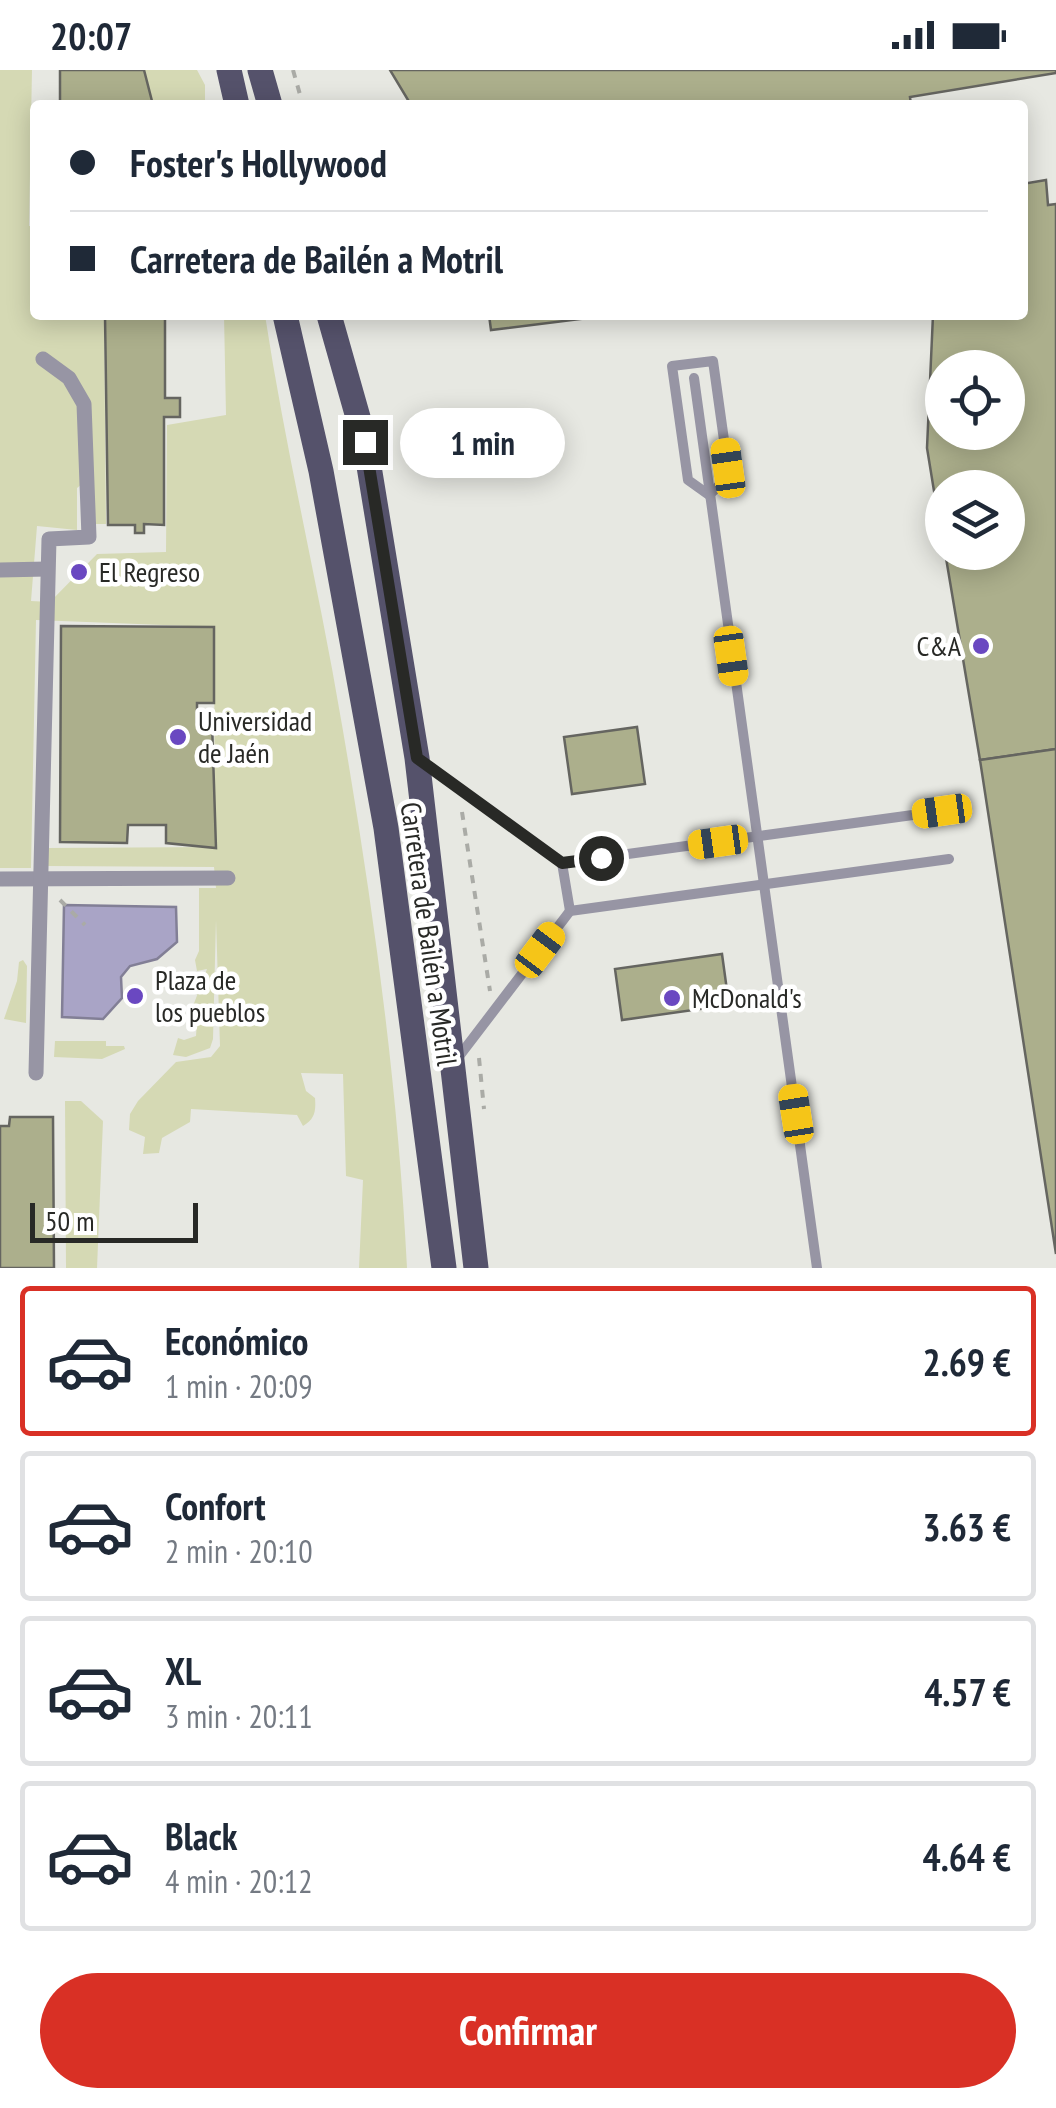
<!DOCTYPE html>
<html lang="es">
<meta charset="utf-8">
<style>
body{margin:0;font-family:"PT Sans Narrow",sans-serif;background:#f2f2f3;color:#1f2937;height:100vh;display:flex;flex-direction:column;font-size:38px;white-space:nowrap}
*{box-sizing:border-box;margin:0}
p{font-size:32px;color:#747a83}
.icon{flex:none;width:55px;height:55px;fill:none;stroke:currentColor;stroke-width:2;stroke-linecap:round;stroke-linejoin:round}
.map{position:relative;height:1198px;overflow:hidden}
.sheet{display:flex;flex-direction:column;background:#fff;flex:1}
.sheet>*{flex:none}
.banner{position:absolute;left:30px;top:30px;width:998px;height:220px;border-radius:10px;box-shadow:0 5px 25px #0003;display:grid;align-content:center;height:220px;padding:0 40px;background:#fff}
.controls{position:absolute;left:925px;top:280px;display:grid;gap:20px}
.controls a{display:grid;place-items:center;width:100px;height:100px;border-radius:50%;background:#fff;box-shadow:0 5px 25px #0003;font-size:50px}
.scale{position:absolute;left:30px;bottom:25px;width:168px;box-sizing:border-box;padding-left:10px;border:5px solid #282926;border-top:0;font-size:28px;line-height:35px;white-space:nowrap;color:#282926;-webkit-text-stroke:8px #fff;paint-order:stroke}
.end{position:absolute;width:45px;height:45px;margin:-22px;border:12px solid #282926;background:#fff;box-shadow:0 0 0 5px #fff}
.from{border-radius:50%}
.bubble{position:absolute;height:70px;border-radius:35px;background:#fff;box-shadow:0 5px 25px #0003;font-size:32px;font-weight:700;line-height:70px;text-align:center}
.car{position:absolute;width:30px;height:60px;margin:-30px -15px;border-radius:12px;box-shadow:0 0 8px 2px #0007;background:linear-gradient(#f5c518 24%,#345 0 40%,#f5c518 0 76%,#345 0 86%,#f5c518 0)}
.banner b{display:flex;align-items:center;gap:35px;height:95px;font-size:38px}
.banner b+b{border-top:2px solid #e0e1e3}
.banner i{width:25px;height:25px;background:#1f2937}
ul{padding:18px 0 0;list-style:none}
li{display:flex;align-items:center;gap:30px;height:150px;margin:0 20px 15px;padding:0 20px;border:5px solid #e0e1e3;border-radius:10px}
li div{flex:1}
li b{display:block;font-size:38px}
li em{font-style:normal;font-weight:700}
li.current{border-color:#d93025}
li>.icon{width:90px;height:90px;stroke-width:1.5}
.primary-button{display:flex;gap:20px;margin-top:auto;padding:20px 40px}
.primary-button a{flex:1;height:115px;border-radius:60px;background:#d93025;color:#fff;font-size:40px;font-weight:700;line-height:115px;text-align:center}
.status{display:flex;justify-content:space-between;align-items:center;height:70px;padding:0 50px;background:#fff;direction:ltr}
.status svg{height:28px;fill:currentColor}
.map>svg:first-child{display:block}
</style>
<div class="status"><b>20:07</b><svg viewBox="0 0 49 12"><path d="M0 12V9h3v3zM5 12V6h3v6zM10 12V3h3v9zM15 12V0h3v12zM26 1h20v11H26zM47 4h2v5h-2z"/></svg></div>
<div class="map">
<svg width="1056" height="1198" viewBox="0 0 1056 1198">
<rect width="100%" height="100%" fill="#e7e8e2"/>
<g fill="#d5d9b4">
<path d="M0,0H32L29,156H35V245H104L106,454H96L91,407L77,418V460L37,456L31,531L50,532L97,484L166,482L167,355L226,345L224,245H265C286,383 319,518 342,655C373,835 398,1016 407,1198H359L363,1110L346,1106L343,1004L301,1003L306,1021L315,1028C316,1041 315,1049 303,1056L297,1045L191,1039L190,1052L162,1068L159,1083L143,1084L145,1067L129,1060L130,1044L138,1031L176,992L211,987L220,976L216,850L213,969L210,978L186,987L173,985L178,968L184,970L196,966L197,952L190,944L207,899L197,901L195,890L199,881V818H216L214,797L47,796V778L215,777L214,557L36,550L31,798H0Z"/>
<path d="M144,0H197L205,15V35H171L170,32L153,35Z"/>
<path d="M23,890L27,896L26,953L4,949L17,911L19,892Z"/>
<path d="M55,971H106V976H124L125,979L102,989L54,987Z"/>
<path d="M65,1031H81L103,1051L97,1198H66Z"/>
</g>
<path fill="#a9a4c6" stroke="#827f96" stroke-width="2.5" d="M64,835L176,837L177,872L157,889L130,896L121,907L122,928L103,949L62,947Z"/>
<g fill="#acaf8c" stroke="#656560" stroke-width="2.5" fill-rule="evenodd">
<path d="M60,0H144L153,35H60Z"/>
<path d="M390,0H1056V3L910,27L911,35H411Z"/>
<path d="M1046,110L1048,135L1056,134V679L980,690L945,482H1008V418H942V470L927,378L933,245H1022V114ZM942,298H1008V362H942Z"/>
<path d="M105,245H165V328H180V347H164V455L144,454V463H135V455H108Z"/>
<path d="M489,245H612L491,260Z"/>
<path d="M61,556L214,557V633H197V652H212L216,778L166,773V755H128L127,773L60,772Z"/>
<path d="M637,657L645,714L572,724L564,667Z"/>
<path d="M1056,679V1184L980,690Z"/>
<path d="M722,884L729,935L622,950L615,899Z"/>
<path d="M10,1047H53L54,1198H0V1056H9Z"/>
</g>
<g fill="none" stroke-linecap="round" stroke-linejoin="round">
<g stroke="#aaaba6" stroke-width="4" stroke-dasharray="8 8" stroke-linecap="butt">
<path d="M293,0L303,35"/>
<path d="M462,742L490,921"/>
<path d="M60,830L85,855"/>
<path d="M479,988L484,1039"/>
</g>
<g stroke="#9795a4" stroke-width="10">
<path d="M713,291L729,406L709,425L688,410L672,296Z"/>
<path d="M694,308L817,1198"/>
<path d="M420,690L562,793L942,741"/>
<path d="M562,793L570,841"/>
<path d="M457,989L570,841L949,789"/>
</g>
<g stroke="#9795a4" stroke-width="15">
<path d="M0,500L47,499"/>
<path d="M0,809L228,808"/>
<path d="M36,1003L49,469L89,467L84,334L69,308L43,289"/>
</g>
<g stroke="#55526b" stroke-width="25">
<path d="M229,0L237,35"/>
<path d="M260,0L270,35"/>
<path d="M285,245L321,401L386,758L444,1198"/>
<path d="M329,245L365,372L417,688L476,1198"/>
</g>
</g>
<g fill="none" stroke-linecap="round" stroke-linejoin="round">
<path stroke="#282926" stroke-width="12" d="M365,372L417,688L562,793L601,788"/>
</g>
<g fill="#6a48c1" stroke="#fff" stroke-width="4">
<circle cx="79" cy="502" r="10"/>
<circle cx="981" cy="576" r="10"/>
<circle cx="178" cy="667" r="10"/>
<circle cx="135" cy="926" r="10"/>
<circle cx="672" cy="928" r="10"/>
</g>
<g text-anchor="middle" stroke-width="9" stroke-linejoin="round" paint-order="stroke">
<g font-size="28" fill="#282926" stroke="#fff" text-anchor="start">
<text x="99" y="512">El Regreso</text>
<text x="961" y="586" text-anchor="end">C&amp;A</text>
<text x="198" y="661">Universidad<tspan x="198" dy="32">de Jaén</tspan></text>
<text x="155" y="920">Plaza de<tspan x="155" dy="32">los pueblos</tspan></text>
<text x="692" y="938">McDonald's</text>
</g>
<g font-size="28" fill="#282926" stroke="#fff">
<text transform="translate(429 864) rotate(82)" y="10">Carretera de Bailén a Motril</text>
</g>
</g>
</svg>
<div class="controls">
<a><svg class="icon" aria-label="locate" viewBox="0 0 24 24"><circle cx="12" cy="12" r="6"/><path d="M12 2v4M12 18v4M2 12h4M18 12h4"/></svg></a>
<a><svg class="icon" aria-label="layers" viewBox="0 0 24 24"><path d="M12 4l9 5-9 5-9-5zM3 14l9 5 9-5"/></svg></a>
</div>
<div class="scale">50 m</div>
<i class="end from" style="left:601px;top:788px"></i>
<i class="end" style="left:365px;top:372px"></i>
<div class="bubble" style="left:400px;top:338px;width:165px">1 min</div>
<i class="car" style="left:728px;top:398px;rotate:352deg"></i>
<i class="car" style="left:731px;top:586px;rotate:172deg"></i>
<i class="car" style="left:942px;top:741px;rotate:262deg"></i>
<i class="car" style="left:718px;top:772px;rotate:262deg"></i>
<i class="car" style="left:540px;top:880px;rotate:37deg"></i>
<i class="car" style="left:796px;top:1044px;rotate:351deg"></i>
<div class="banner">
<b><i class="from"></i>Foster's Hollywood</b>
<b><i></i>Carretera de Bailén a Motril</b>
</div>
</div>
<section class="sheet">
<ul>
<li class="current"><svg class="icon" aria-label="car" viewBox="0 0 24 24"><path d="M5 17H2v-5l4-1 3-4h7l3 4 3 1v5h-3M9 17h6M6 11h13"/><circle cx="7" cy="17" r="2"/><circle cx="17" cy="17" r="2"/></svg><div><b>Económico</b><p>1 min · 20:09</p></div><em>2.69 €</em></li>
<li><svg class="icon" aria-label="car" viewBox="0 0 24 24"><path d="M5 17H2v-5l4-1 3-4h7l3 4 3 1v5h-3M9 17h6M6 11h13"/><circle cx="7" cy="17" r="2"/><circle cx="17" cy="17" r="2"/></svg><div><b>Confort</b><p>2 min · 20:10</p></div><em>3.63 €</em></li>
<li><svg class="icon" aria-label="car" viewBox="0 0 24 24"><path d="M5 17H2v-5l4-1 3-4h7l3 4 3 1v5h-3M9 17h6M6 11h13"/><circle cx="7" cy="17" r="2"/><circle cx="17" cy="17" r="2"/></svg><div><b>XL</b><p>3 min · 20:11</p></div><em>4.57 €</em></li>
<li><svg class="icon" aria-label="car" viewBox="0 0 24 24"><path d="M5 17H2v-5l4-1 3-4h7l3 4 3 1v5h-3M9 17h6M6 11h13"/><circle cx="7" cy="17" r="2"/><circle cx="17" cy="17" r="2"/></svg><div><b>Black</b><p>4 min · 20:12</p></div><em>4.64 €</em></li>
</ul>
<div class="primary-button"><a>Confirmar</a></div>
</section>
